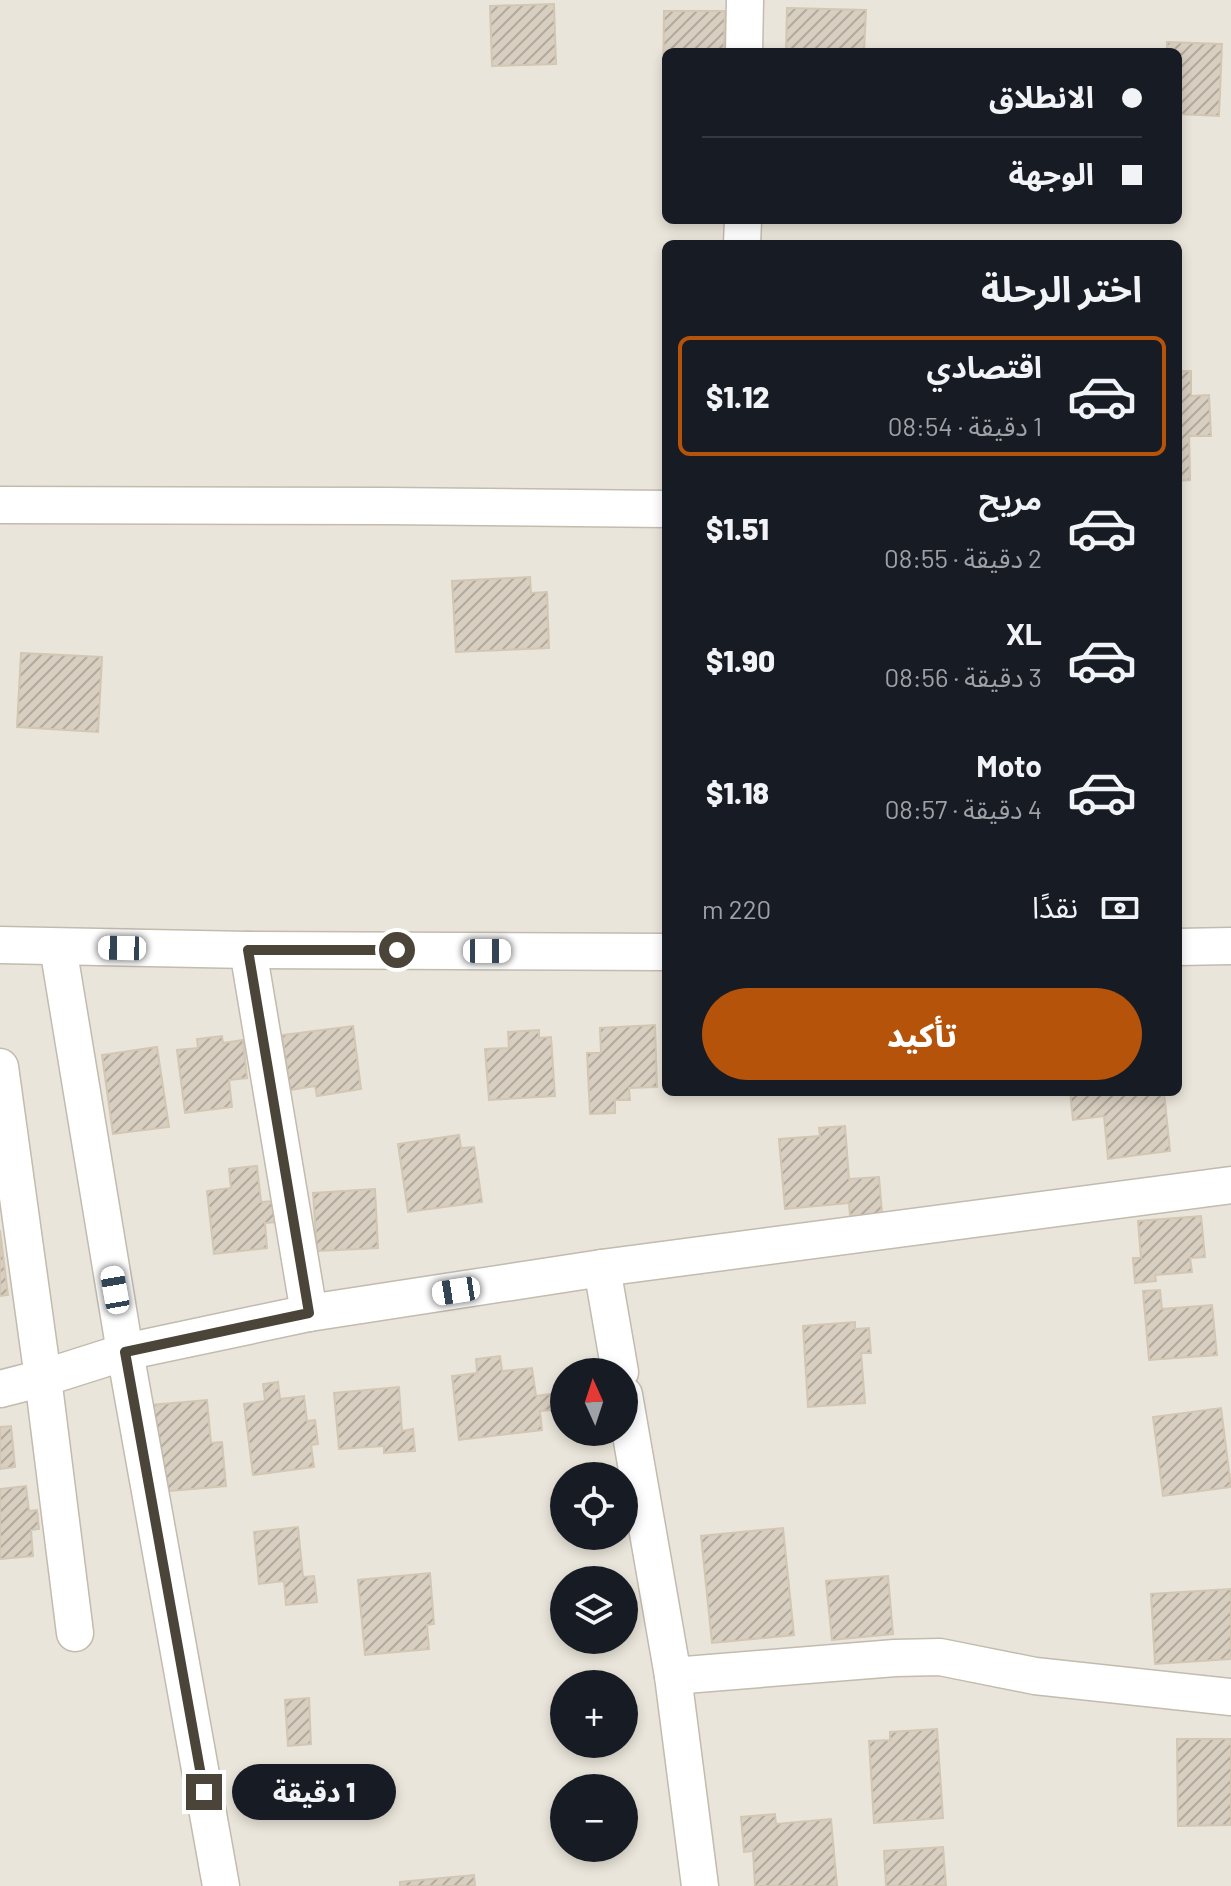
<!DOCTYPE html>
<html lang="ar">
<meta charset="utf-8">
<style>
body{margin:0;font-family:Barlow,"Noto Sans Arabic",sans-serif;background:#20242c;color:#f1f3f6;direction:rtl;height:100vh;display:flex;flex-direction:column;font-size:30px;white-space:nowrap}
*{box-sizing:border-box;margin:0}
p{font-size:26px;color:#9ea1a6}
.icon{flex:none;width:44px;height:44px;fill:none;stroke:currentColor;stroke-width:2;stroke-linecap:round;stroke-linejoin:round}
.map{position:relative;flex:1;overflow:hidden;direction:ltr}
.drawer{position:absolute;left:662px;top:240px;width:520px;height:856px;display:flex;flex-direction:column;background:#171b24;border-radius:12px;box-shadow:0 4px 12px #0003;direction:rtl}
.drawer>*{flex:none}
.hud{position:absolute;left:662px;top:48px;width:520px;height:176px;border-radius:12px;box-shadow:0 4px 12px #0003;direction:rtl;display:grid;align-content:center;height:176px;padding:0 40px;background:#171b24}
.needle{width:52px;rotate:357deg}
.buttons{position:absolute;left:550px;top:1358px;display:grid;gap:16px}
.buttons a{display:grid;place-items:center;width:88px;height:88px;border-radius:50%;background:#171b24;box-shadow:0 4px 12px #0003;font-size:40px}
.end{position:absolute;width:36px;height:36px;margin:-18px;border:10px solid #4b4439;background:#fff;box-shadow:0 0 0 4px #fff}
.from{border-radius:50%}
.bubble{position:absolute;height:56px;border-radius:28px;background:#171b24;box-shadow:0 4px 12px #0003;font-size:26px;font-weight:800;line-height:56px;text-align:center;direction:rtl}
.car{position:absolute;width:24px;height:48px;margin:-24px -12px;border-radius:10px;box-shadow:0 0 6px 2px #0007;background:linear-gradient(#fff 24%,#345 0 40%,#fff 0 76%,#345 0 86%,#fff 0)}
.hud b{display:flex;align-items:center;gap:28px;height:76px;font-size:30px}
.hud b+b{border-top:2px solid #363941}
.hud i{width:20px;height:20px;background:#f1f3f6}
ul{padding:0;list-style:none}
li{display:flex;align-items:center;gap:24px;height:120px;margin:0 16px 12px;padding:0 24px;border:4px solid transparent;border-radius:12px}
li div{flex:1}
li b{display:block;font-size:30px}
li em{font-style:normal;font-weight:800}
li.on{border-color:#b45309}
li>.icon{width:72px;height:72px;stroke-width:1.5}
h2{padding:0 40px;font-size:36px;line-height:96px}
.pay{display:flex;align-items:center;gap:20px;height:88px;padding:0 40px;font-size:30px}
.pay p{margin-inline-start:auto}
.action{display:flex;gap:16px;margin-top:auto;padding:16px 40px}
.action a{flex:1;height:92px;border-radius:48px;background:#b45309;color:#fff;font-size:32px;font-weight:800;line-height:92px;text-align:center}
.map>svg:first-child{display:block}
</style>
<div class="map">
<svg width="1231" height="1886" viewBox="0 0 1231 1886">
<defs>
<pattern id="building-hatch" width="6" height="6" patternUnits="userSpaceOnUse" patternTransform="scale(2)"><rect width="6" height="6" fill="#d8cfc1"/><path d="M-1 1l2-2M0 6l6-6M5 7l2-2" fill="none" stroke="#b1aa9e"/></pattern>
</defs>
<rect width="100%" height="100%" fill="#f6f3ec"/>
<path fill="#eae5da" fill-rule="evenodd" d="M0,0H1231V1886H0ZM666,52H1178V220H666ZM666,244H1178V1092H666ZM564,1372H624V1432H564ZM564,1476H624V1536H564ZM564,1580H624V1640H564ZM564,1684H624V1744H564ZM564,1788H624V1848H564Z"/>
<g fill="url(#building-hatch)" stroke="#d3c7b4" stroke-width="2">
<path d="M554,4L556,64L492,66L490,6Z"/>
<path d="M787,8L866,10L864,52H786Z"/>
<path d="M664,11H725L724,52H666V83H663Z"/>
<path d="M1167,42L1222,44L1219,116L1178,114V52H1167Z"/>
<path d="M1178,371H1191V396L1209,395L1211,436H1189L1190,480L1178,481Z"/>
<path d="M530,577L531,593L547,592L549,648L456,652L452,581Z"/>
<path d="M21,653L102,657L98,732L17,727Z"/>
<path d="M655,1025L657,1087L629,1088L630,1100H615V1113L590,1114L587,1053H601L600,1028Z"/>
<path d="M353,1026L361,1089L317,1096L315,1086L290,1090L282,1035Z"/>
<path d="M539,1030V1038L551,1037L555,1096L489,1100L485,1049L509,1048L508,1032Z"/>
<path d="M222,1036L223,1043L243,1040L247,1078L229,1080L232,1107L185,1113L177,1050L198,1048L197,1039Z"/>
<path d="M157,1047L169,1127L113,1134L102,1055Z"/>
<path d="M1070,1092H1164L1170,1151L1108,1159L1104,1116L1073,1120Z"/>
<path d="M845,1126L849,1179L879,1177L883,1225L851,1228L849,1203L785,1209L779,1139L820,1136L819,1128Z"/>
<path d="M459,1135L461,1148L474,1147L482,1202L408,1212L398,1144Z"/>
<path d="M257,1166L261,1202L274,1201L277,1222L265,1223L267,1248L214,1254L207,1191L231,1188L229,1169Z"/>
<path d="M375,1189L378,1248L317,1251L313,1193Z"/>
<path d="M1201,1216L1205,1257L1190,1258L1192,1272L1155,1275L1156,1281L1135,1283L1133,1258H1141L1138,1221Z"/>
<path d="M0,1230L8,1295L0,1296Z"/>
<path d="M1160,1290L1162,1309L1212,1305L1217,1355L1149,1360L1143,1291Z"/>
<path d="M855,1322V1329L869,1328L871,1353H861L865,1403L808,1407L803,1326Z"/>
<path d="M500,1356L502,1371L532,1368L536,1396L551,1394L552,1410L540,1411L542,1430L459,1440L452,1376L477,1373L476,1359Z"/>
<path d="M278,1382L280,1399L304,1396L307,1421L315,1420L318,1444L311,1445L314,1467L253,1475L244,1404L265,1401L263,1384Z"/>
<path d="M399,1387L402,1431L413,1429L415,1451L384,1453V1446L339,1449L334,1393Z"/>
<path d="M207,1400L211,1443L222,1442L226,1486L159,1492L151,1405Z"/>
<path d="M1221,1408L1231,1487L1163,1496L1153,1417Z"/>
<path d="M11,1426L15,1467L0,1469V1427Z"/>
<path d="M26,1486L29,1511L37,1510L39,1529L31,1530L33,1556L0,1559V1489Z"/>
<path d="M298,1527L303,1577L314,1576L317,1602L286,1605L284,1581L259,1584L254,1532Z"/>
<path d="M783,1528L794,1635L712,1643L701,1536Z"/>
<path d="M430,1573L434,1624L427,1625L429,1649L365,1655L358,1580Z"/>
<path d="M888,1576L893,1634L832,1640L826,1581Z"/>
<path d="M1231,1589V1659L1155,1664L1151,1594Z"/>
<path d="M309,1698L311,1744L288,1746L285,1700Z"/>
<path d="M937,1729L943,1818L874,1823L869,1741L890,1740V1732Z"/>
<path d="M1177,1739H1231V1825L1178,1826Z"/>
<path d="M775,1814L776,1824L831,1819L837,1886H755L753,1851L744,1852L741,1817Z"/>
<path d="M943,1847L946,1886H886L884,1851Z"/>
<path d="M474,1875L475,1886H400V1882Z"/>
</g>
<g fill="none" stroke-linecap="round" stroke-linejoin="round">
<defs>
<g id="minor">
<path d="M744,52L745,0"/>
<path d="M742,244L743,220"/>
<path d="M0,505L386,506L666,509"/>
<path d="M0,945L248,950L666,952"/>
<path d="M58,947L125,1352L221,1886"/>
<path d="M1178,947L1231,946"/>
<path d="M248,950L309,1313"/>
<path d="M0,1067L43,1378L75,1633"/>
<path d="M602,1268L620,1372"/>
<path d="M0,1389L43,1378L125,1352L309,1313L602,1268L1231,1185"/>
<path d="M624,1395L673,1676L700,1886"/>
<path d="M673,1676L895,1658L940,1657L1035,1676L1231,1697"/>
</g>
</defs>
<use href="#minor" stroke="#c2bbae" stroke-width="39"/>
<use href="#minor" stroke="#fff" stroke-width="36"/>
</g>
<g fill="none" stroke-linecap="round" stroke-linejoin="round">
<path stroke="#4b4439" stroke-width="10" d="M204,1792L125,1352L309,1313L248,950H397"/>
</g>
</svg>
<div class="buttons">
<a><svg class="needle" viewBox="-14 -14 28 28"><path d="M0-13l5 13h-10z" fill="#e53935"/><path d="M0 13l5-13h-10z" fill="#9ea1a6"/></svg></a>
<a><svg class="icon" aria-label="locate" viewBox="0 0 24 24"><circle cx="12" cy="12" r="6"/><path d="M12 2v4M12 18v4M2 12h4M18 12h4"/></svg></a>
<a><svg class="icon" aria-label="layers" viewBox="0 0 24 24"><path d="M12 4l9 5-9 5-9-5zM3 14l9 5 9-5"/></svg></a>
<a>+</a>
<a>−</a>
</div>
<i class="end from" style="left:397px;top:950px"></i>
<i class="end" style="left:204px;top:1792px"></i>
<div class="bubble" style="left:232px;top:1764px;width:164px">1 دقيقة</div>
<i class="car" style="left:122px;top:948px;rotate:271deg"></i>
<i class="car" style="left:487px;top:951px;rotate:90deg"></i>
<i class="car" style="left:115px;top:1290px;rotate:350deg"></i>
<i class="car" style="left:456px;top:1291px;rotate:261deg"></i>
<div class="hud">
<b><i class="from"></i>الانطلاق</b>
<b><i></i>الوجهة</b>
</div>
<section class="drawer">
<h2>اختر الرحلة</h2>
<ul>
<li class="on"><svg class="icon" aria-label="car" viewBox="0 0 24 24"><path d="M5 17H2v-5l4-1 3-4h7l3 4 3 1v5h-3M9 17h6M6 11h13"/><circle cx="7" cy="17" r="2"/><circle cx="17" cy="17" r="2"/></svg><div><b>اقتصادي</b><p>1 دقيقة · 08:54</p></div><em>$1.12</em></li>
<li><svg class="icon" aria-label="car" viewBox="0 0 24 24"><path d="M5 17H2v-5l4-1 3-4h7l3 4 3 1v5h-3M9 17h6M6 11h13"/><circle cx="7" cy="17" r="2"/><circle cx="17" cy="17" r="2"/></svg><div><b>مريح</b><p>2 دقيقة · 08:55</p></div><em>$1.51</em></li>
<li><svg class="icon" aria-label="car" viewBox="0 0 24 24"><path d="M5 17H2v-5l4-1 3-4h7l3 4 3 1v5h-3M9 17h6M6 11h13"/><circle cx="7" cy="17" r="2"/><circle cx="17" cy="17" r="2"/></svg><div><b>XL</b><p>3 دقيقة · 08:56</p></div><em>$1.90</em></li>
<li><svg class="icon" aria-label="car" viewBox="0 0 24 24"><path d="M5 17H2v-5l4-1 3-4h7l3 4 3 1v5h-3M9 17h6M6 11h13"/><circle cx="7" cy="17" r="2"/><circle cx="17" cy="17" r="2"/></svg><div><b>Moto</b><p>4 دقيقة · 08:57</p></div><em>$1.18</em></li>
</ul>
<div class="pay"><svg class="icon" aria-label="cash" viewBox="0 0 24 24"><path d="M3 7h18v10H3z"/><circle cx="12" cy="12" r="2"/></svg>نقدًا<p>220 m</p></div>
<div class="action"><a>تأكيد</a></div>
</section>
</div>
